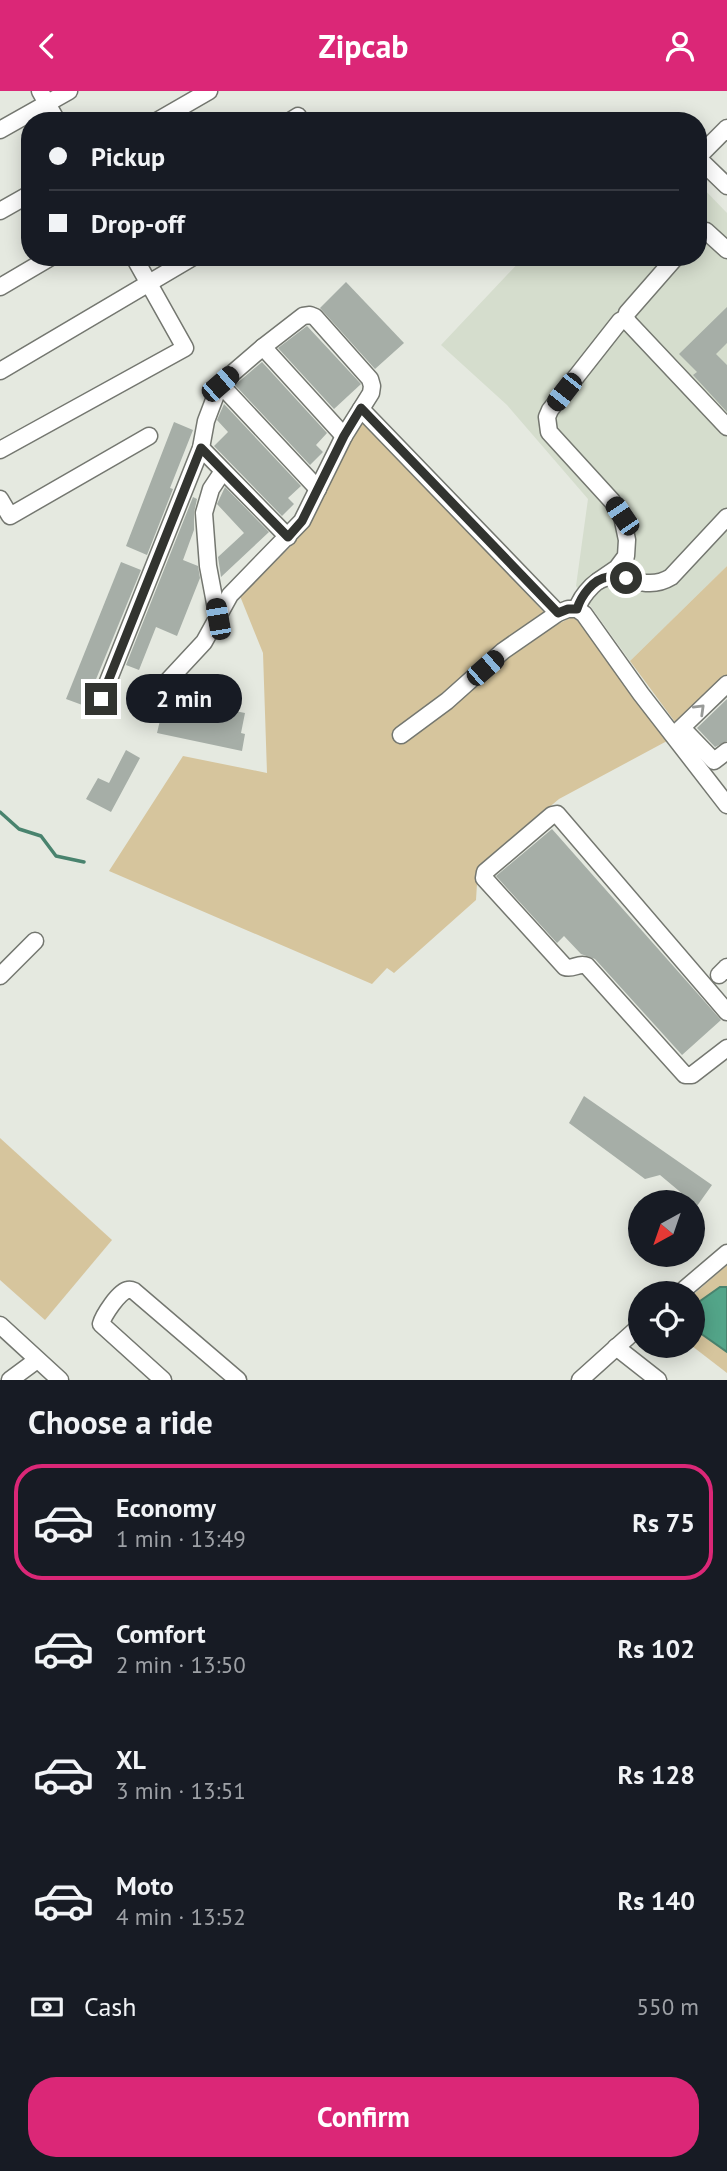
<!DOCTYPE html>
<meta charset="utf-8">
<style>
body{margin:0;font-family:"PT Sans",sans-serif;background:#242831;color:#f1f3f6;height:100vh;display:flex;flex-direction:column;font-size:26px;white-space:nowrap}
*{box-sizing:border-box;margin:0}
p{font-size:23px;color:#9ea1a6}
.icon{flex:none;width:38px;height:38px;fill:none;stroke:currentColor;stroke-width:2;stroke-linecap:round;stroke-linejoin:round}
.map{position:relative;height:1289px;overflow:hidden}
.details{display:flex;flex-direction:column;background:#171b24;flex:1}
.details>*{flex:none}
.banner{position:absolute;left:21px;top:21px;width:686px;height:154px;border-radius:28px;box-shadow:0 4px 18px #0003;display:grid;align-content:center;height:154px;padding:0 28px;background:#171b24}
.needle{width:46px;rotate:220deg}
.tools{position:absolute;left:628px;top:1099px;display:grid;gap:14px}
.tools a{display:grid;place-items:center;width:77px;height:77px;border-radius:50%;background:#171b24;box-shadow:0 4px 18px #0003;font-size:35px}
.end{position:absolute;width:32px;height:32px;margin:-16px;border:9px solid #323430;background:#fff;box-shadow:0 0 0 4px #fff}
.from{border-radius:50%}
.bubble{position:absolute;height:49px;border-radius:24px;background:#171b24;box-shadow:0 4px 18px #0003;font-size:23px;font-weight:800;line-height:49px;text-align:center}
.car{position:absolute;width:21px;height:42px;margin:-21px -10px;border-radius:9px;box-shadow:0 0 5px 2px #0007;background:linear-gradient(#222 24%,#8ab4d8 0 40%,#222 0 76%,#8ab4d8 0 86%,#222 0)}
.banner b{display:flex;align-items:center;gap:24px;height:66px;font-size:26px}
.banner b+b{border-top:2px solid #363941}
.banner i{width:18px;height:18px;background:#f1f3f6}
ul{padding:0;list-style:none}
li{display:flex;align-items:center;gap:21px;height:116px;margin:0 14px 10px;padding:0 14px;border:4px solid transparent;border-radius:28px}
li div{flex:1}
li b{display:block;font-size:26px}
li em{font-style:normal;font-weight:800}
li.selected{border-color:#db2777}
li>.icon{width:63px;height:63px;stroke-width:1.5}
h2{padding:0 28px;font-size:32px;line-height:84px}
.pay{display:flex;align-items:center;gap:18px;height:77px;padding:0 28px;font-size:26px}
.pay p{margin-inline-start:auto}
.button{display:flex;gap:14px;margin-top:auto;padding:14px 28px}
.button a{flex:1;height:80px;border-radius:28px;background:#db2777;color:#fff;font-size:28px;font-weight:800;line-height:80px;text-align:center}
header{display:flex;justify-content:space-between;align-items:center;height:91px;padding:0 28px;background:#db2777;color:#fff;font-size:32px;font-weight:800}
.map>svg:first-child{display:block}
</style>
<header><svg class="icon" aria-label="back" viewBox="0 0 24 24"><path d="M15 5l-7 7 7 7"/></svg>Zipcab<svg class="icon" aria-label="person" viewBox="0 0 24 24"><circle cx="12" cy="8" r="4"/><path d="M4 21q1-7 8-7t8 7"/></svg></header>
<div class="map">
<svg width="727" height="1289" viewBox="0 0 727 1289">
<rect width="100%" height="100%" fill="#e5e9e0"/>
<path fill="#d5ddcd" d="M698,92L727,122V475L630,570L576,495L588,408L507,314L441,254L524,166H698Z"/>
<g fill="#d6c59d">
<path d="M360,325L543,520L554,535L576,524L667,650L559,708L478,776L476,809L394,882L387,877L372,893L109,780L183,665L267,682L263,562L240,505L293,453Z"/>
<path d="M727,475V587L678,635L630,570Z"/>
<path d="M0,1047L112,1149L45,1229L0,1189Z"/>
<path d="M727,1174V1196H720L693,1215V1204Z"/>
<path d="M693,1237L727,1261V1282L692,1255Z"/>
</g>
<path fill="#53a589" stroke="#49836e" stroke-width="2" d="M720,1196H727V1261L693,1237V1215Z"/>
<g fill="none" stroke-linecap="round" stroke-linejoin="round">
<path stroke="#49836e" stroke-width="3.5" d="M0,721L19,738L41,745L56,765L84,771"/>
</g>
<g fill="#a6aea7">
<path d="M346,191L404,252L375,278L320,217Z"/>
<path d="M727,216V252L716,263L727,274V321L693,284L697,281L679,263Z"/>
<path d="M307,235L361,293L334,318L278,257Z"/>
<path d="M262,271L327,342L316,354L323,361L310,374L235,294Z"/>
<path d="M224,313L301,395L288,407L294,413L282,425L214,355L228,341L217,329Z"/>
<path d="M174,331L193,339L170,397L173,398L147,464L126,455Z"/>
<path d="M225,396L269,441L221,486L218,466L244,442L217,413Z"/>
<path d="M193,406L197,408L194,422V439L183,469L198,475L200,487L177,545L156,536L139,579L126,574Z"/>
<path d="M121,471L141,479L85,615L66,608Z"/>
<path d="M727,608V650L715,656L697,637Z"/>
<path d="M185,610L245,622L241,642L245,643L242,660L157,642L161,625L182,630Z"/>
<path d="M126,659L140,667L111,721L86,708L98,687L109,692Z"/>
<path d="M552,738L721,929L682,964L595,868L581,863L564,845L557,852L496,785Z"/>
<path d="M584,1005L712,1094L697,1115L660,1084L645,1088L569,1032Z"/>
</g>
<g fill="none" stroke-linecap="round" stroke-linejoin="round">
<defs>
<g id="minor">
<path d="M40,0L57,30"/>
<path d="M157,30L209,0"/>
<path d="M290,30L298,25"/>
<path d="M0,39L69,0"/>
<path d="M698,66L727,37"/>
<path d="M698,67L727,95"/>
<path d="M0,120L30,103"/>
<path d="M698,141L706,140L727,159"/>
<path d="M676,166L627,222L626,227L629,232L727,336"/>
<path d="M0,196L51,166"/>
<path d="M263,256L344,345"/>
<path d="M0,280L193,166"/>
<path d="M220,293L318,398"/>
<path d="M361,318L558,522"/>
<path d="M201,357L288,446"/>
<path d="M0,359L185,257L134,166"/>
<path d="M0,408L10,425L149,345"/>
<path d="M598,490L617,477L626,465L627,449L622,425L612,410L549,341L547,326L550,319L620,230L626,227"/>
<path d="M577,518C580,508 585,502 592,495C617,471 640,505 671,486L727,426"/>
<path d="M218,528L208,475L204,422L211,398L223,380"/>
<path d="M101,608L201,357L206,330L220,293L263,256L303,225L310,224L315,226L370,288L372,295L371,302L344,345L302,430L230,504L204,551L151,608"/>
<path d="M401,644L447,610L503,560L558,522L568,518H577L584,523L641,603L727,714"/>
<path d="M674,644L727,593"/>
<path d="M677,648L685,640L714,670L727,660"/>
<path d="M719,884L727,876"/>
<path d="M0,885L35,850"/>
<path d="M727,921L557,723L552,724L485,781L484,787L565,876C573,879 579,871 587,875L685,984H692L727,957"/>
<path d="M680,1202L727,1162"/>
<path d="M0,1234L60,1289"/>
<path d="M616,1256L658,1289"/>
<path d="M10,1289L37,1269"/>
<path d="M163,1289L101,1233C103,1225 119,1200 128,1199C130,1198 132,1199 134,1200L238,1289"/>
<path d="M580,1289L640,1235"/>
</g>
</defs>
<use href="#minor" stroke="#747770" stroke-width="19"/>
<use href="#minor" stroke="#fff" stroke-width="16"/>
</g>
<defs><path id="oneway-chevron" d="M-2-3.5L2.5 0L-2 3.5" fill="none" stroke-width="1.6" stroke-linecap="round" stroke-linejoin="round" transform="scale(1.75)"/></defs>
<use stroke="#989a98" href="#oneway-chevron" transform="translate(700 618) rotate(-44)"/>
<g fill="none" stroke-linecap="round" stroke-linejoin="round">
<path stroke="#323430" stroke-width="9" d="M101,608L201,357L288,446L302,430L344,345L361,317L558,522L568,518H577C581,505 593,488 608,486C613,485 620,487 626,487"/>
</g>
</svg>
<div class="tools">
<a><svg class="needle" viewBox="-14 -14 28 28"><path d="M0-13l5 13h-10z" fill="#e53935"/><path d="M0 13l5-13h-10z" fill="#9ea1a6"/></svg></a>
<a><svg class="icon" aria-label="locate" viewBox="0 0 24 24"><circle cx="12" cy="12" r="6"/><path d="M12 2v4M12 18v4M2 12h4M18 12h4"/></svg></a>
</div>
<i class="end from" style="left:626px;top:487px"></i>
<i class="end" style="left:101px;top:608px"></i>
<div class="bubble" style="left:126px;top:583px;width:116px">2 min</div>
<i class="car" style="left:220px;top:293px;rotate:49deg"></i>
<i class="car" style="left:564px;top:301px;rotate:218deg"></i>
<i class="car" style="left:622px;top:425px;rotate:326deg"></i>
<i class="car" style="left:218px;top:528px;rotate:350deg"></i>
<i class="car" style="left:485px;top:577px;rotate:49deg"></i>
<div class="banner">
<b><i class="from"></i>Pickup</b>
<b><i></i>Drop-off</b>
</div>
</div>
<section class="details">
<h2>Choose a ride</h2>
<ul>
<li class="selected"><svg class="icon" aria-label="car" viewBox="0 0 24 24"><path d="M5 17H2v-5l4-1 3-4h7l3 4 3 1v5h-3M9 17h6M6 11h13"/><circle cx="7" cy="17" r="2"/><circle cx="17" cy="17" r="2"/></svg><div><b>Economy</b><p>1 min · 13:49</p></div><em>Rs 75</em></li>
<li><svg class="icon" aria-label="car" viewBox="0 0 24 24"><path d="M5 17H2v-5l4-1 3-4h7l3 4 3 1v5h-3M9 17h6M6 11h13"/><circle cx="7" cy="17" r="2"/><circle cx="17" cy="17" r="2"/></svg><div><b>Comfort</b><p>2 min · 13:50</p></div><em>Rs 102</em></li>
<li><svg class="icon" aria-label="car" viewBox="0 0 24 24"><path d="M5 17H2v-5l4-1 3-4h7l3 4 3 1v5h-3M9 17h6M6 11h13"/><circle cx="7" cy="17" r="2"/><circle cx="17" cy="17" r="2"/></svg><div><b>XL</b><p>3 min · 13:51</p></div><em>Rs 128</em></li>
<li><svg class="icon" aria-label="car" viewBox="0 0 24 24"><path d="M5 17H2v-5l4-1 3-4h7l3 4 3 1v5h-3M9 17h6M6 11h13"/><circle cx="7" cy="17" r="2"/><circle cx="17" cy="17" r="2"/></svg><div><b>Moto</b><p>4 min · 13:52</p></div><em>Rs 140</em></li>
</ul>
<div class="pay"><svg class="icon" aria-label="cash" viewBox="0 0 24 24"><path d="M3 7h18v10H3z"/><circle cx="12" cy="12" r="2"/></svg>Cash<p>550 m</p></div>
<div class="button"><a>Confirm</a></div>
</section>
